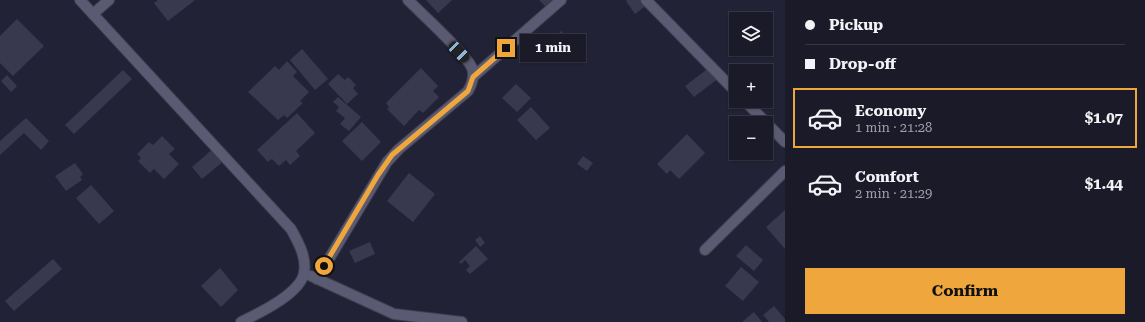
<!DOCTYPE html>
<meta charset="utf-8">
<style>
body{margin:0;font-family:"Roboto Serif",serif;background:#272734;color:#f1f3f6;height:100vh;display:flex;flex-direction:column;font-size:15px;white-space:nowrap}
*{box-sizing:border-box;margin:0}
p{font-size:13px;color:#9fa1a8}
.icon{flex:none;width:22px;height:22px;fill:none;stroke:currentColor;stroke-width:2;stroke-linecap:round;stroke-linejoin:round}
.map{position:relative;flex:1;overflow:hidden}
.drawer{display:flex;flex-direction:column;background:#1a1a28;width:360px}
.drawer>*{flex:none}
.guide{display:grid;align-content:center;height:88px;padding:0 20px;background:#1a1a28}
.tools{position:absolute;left:729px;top:12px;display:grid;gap:8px}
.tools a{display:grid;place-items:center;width:44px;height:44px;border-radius:0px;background:#1a1a28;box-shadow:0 1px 3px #0004,0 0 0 1px #383845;font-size:20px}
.end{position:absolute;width:18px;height:18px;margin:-9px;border:5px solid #efa73d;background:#111;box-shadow:0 0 0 2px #111}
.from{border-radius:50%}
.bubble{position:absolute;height:28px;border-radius:0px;background:#1a1a28;box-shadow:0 1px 3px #0004,0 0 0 1px #383845;font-size:13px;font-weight:700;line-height:28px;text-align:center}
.car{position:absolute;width:12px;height:24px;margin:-12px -6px;border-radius:5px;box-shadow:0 0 3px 1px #0007;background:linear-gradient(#222 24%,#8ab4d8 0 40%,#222 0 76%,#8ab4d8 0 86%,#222 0)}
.guide b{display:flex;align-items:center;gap:14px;height:38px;font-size:15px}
.guide b+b{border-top:1px solid #383845}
.guide i{width:10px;height:10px;background:#f1f3f6}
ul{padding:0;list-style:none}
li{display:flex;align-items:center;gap:12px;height:60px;margin:0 8px 6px;padding:0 12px;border:2px solid transparent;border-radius:0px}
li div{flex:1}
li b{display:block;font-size:15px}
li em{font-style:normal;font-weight:700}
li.on{border-color:#efa73d}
li>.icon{width:36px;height:36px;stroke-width:1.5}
.primary-button{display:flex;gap:8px;margin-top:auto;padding:8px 20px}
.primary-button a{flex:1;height:46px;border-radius:0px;background:#efa73d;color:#111;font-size:16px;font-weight:700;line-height:46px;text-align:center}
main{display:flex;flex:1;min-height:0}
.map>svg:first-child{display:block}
</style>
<main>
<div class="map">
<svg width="785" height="322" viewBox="0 0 785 322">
<rect width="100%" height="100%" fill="#222236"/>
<g fill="#38394e">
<path d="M158,0H195L168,21L154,3Z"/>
<path d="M426,0H452L438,13Z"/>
<path d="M539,0H552L545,6Z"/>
<path d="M627,0H643L647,5L635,14L626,1Z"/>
<path d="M17,19L44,46L13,76L0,63V36Z"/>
<path d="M561,31L567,37L551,52L546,47Z"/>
<path d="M302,49L328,79L315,90L290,60Z"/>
<path d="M287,61L297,72L293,76L309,92L300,101L303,103L287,118L284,115L278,120L248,92L275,66L279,70Z"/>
<path d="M710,67L719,78L694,97L685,86Z"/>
<path d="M421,68L438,86L433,91L439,97L423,113L419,110L404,126L387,109L389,107L386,103Z"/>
<path d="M123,70L132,79L74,134L65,125Z"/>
<path d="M338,74L345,80L348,77L356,85L353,88L358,94L347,104L328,84Z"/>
<path d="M7,75L17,86L11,92L1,81Z"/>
<path d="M516,84L531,98L517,112L502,98Z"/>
<path d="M338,97L361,117L349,131L340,124L345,118L336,111L339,107L333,102Z"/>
<path d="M531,107L550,128L536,140L517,120Z"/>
<path d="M297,113L315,133L296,151L300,156L290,165L286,160L279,166L272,159L268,162L257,150Z"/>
<path d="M26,118L49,141L41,150L24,133L0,155V141Z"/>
<path d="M362,122L381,142L362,161L342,141Z"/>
<path d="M687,134L705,153L679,179L670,170L667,174L657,164Z"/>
<path d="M162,136L175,149L169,154L179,164L164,179L154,169L150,173L138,161L141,158L137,154L149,142L153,145Z"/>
<path d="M214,148L225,160L202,179L192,167Z"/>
<path d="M583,156L593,163L587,171L577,164Z"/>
<path d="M75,163L83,174L80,177L82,180L66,191L55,176Z"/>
<path d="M409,173L435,194L413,222L387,201Z"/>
<path d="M91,185L114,211L99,224L76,198Z"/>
<path d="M785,210V249L766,227Z"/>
<path d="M480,236L485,243L480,247L475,240Z"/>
<path d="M370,242L375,254L355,263L349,251Z"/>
<path d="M746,245L763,260L754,271L736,256Z"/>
<path d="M476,246L488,259L470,274L466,270L470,266L465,260L461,264L459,262Z"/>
<path d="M53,259L62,269L14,311L5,301Z"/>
<path d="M741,267L759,282L743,301L725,286Z"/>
<path d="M220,268L238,290L221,307L201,286Z"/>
<path d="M774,306L785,319V322H769L763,315Z"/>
<path d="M754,312L762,322H742Z"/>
</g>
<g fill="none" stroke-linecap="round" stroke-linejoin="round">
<defs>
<g id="minor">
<path d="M80,0L291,229C298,242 307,257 304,273C300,294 259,313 241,322"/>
<path d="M646,0L736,92"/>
<path d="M93,14L109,0"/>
<path d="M473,77L561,0"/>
<path d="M745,101L785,142"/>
<path d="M705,250L785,171"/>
<path d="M311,276L394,314L462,322"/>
<path d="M317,279L387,162L399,149L468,91C472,84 475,76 472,68C467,55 421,13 408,0"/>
</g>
</defs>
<use href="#minor" stroke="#403f50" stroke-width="12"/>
<use href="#minor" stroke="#5a5b72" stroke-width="10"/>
</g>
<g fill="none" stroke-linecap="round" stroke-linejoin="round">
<path stroke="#efa73d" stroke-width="5" d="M324,266L378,175L392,155L468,91L473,77L506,48"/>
</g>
</svg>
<div class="tools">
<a><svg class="icon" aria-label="layers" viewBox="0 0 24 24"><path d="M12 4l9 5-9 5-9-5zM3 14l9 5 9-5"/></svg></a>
<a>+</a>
<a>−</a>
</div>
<i class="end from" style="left:324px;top:266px"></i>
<i class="end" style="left:506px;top:48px"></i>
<div class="bubble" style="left:520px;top:34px;width:66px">1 min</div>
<i class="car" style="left:459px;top:52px;rotate:136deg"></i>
</div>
<section class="drawer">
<div class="guide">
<b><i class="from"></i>Pickup</b>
<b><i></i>Drop-off</b>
</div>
<ul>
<li class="on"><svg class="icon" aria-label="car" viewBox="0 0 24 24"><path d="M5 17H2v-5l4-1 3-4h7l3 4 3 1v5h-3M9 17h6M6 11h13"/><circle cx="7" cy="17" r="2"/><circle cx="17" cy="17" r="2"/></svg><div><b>Economy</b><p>1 min · 21:28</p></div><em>$1.07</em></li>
<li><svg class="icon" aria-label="car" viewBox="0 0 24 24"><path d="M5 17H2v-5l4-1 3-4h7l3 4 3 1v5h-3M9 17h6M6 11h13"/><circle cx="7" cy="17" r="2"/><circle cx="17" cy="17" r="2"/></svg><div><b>Comfort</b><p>2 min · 21:29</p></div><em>$1.44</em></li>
</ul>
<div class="primary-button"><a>Confirm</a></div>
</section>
</main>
